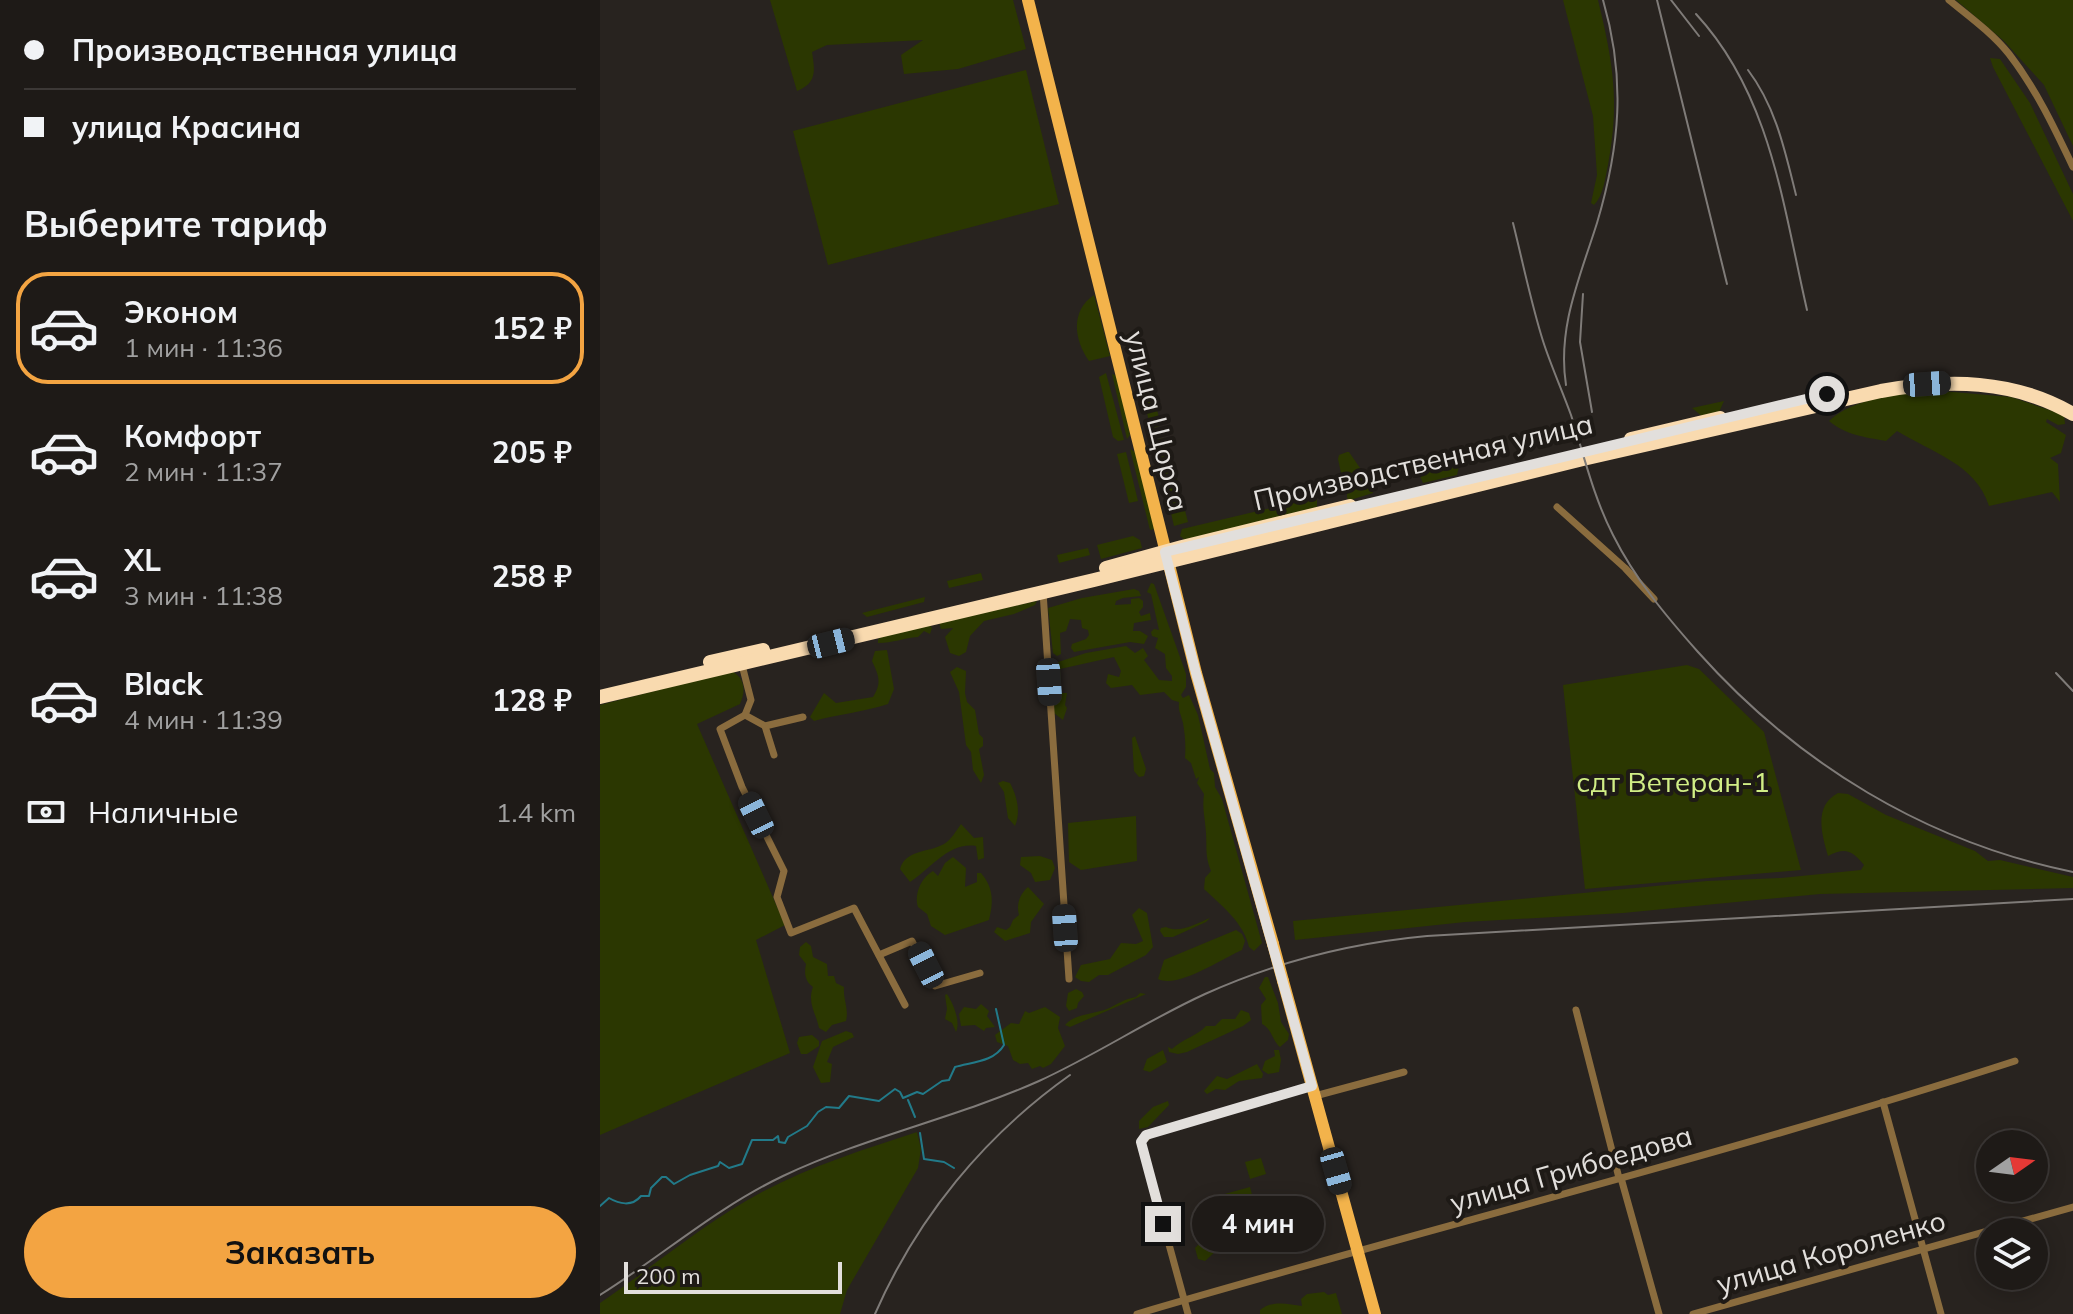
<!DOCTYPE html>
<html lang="ru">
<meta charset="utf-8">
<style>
body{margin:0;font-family:Mulish,sans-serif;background:#2b2724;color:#f1f3f6;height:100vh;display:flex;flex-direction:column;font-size:30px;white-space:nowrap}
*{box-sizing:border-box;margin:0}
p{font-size:26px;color:#a1a1a1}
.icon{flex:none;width:44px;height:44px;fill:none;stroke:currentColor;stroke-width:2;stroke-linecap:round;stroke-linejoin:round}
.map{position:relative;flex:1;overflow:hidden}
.details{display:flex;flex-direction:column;background:#1e1a17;width:600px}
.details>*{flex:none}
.top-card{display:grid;align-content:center;height:176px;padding:0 24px;background:#1e1a17}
.needle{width:52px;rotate:76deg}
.buttons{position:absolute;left:1376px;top:1130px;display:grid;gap:16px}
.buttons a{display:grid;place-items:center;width:72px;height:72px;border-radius:50%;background:#1e1a17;box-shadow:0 4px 20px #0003,0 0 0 2px #3c3836;font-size:40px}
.scale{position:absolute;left:24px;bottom:20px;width:218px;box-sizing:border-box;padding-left:8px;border:4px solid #e2dfdc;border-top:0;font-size:22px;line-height:28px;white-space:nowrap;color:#e2dfdc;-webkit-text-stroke:6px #1e1a16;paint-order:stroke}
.end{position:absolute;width:36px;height:36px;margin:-18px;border:10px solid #e2dfdc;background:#111;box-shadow:0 0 0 4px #111}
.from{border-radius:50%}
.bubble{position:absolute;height:56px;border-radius:28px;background:#1e1a17;box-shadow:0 4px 20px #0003,0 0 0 2px #3c3836;font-size:26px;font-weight:700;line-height:56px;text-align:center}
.car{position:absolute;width:24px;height:48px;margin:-24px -12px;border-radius:10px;box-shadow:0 0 6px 2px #0007;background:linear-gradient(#222 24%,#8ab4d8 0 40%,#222 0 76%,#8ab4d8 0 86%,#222 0)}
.top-card b{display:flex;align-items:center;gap:28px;height:76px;font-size:30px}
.top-card b+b{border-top:2px solid #3c3836}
.top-card i{width:20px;height:20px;background:#f1f3f6}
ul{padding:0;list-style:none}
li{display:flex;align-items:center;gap:24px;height:112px;margin:0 16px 12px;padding:0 8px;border:4px solid transparent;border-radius:32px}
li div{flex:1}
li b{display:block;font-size:30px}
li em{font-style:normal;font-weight:700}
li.on{border-color:#f3a442}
li>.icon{width:72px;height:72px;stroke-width:1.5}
h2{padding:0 24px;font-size:36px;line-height:96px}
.pay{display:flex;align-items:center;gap:20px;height:88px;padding:0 24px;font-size:30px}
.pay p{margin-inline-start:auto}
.button{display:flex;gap:16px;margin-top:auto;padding:16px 24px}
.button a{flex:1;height:92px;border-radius:48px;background:#f3a442;color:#111;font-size:32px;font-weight:700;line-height:92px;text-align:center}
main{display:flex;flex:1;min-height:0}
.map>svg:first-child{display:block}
</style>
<main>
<section class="details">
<div class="top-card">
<b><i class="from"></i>Производственная улица</b>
<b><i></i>улица Красина</b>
</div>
<h2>Выберите тариф</h2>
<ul>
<li class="on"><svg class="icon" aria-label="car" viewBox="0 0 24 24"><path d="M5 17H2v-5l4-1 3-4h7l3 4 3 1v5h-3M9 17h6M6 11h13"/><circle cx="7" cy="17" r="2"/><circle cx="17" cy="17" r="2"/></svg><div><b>Эконом</b><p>1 мин · 11:36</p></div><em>152 ₽</em></li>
<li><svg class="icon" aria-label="car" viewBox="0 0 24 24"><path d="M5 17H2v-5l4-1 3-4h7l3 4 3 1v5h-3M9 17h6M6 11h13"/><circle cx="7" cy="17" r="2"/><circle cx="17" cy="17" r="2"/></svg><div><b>Комфорт</b><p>2 мин · 11:37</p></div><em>205 ₽</em></li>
<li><svg class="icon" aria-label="car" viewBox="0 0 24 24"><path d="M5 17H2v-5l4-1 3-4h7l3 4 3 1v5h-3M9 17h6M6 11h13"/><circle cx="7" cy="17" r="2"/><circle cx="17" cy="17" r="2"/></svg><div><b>XL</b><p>3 мин · 11:38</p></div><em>258 ₽</em></li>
<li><svg class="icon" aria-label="car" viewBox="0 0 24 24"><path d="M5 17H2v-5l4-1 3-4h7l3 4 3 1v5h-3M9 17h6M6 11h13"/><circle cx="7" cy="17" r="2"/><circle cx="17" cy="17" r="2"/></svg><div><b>Black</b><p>4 мин · 11:39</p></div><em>128 ₽</em></li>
</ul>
<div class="pay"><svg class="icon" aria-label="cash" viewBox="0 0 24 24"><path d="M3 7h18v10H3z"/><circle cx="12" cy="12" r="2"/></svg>Наличные<p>1.4 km</p></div>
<div class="button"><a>Заказать</a></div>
</section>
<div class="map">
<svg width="1473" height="1314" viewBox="0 0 1473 1314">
<rect width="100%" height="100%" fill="#28231f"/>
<g fill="#2b3701">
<path d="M170,0H413L426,49L358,69L304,74L301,55L323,40L227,45L212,52C215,71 217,83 197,91Z"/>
<path d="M963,0H998C1013,62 1020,102 1008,165C1005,179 1003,196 994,205L991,203L997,175L993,116Z"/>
<path d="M1356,0H1473V146L1444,85L1404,41Z"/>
<path d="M1390,58L1400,59L1430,103L1473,194V221L1393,67Z"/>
<path d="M426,70L459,204L228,265L193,131Z"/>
<path d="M494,295L510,356L489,361C474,340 470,311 494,295Z"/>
<path d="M541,344L560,422L559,426L551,429L530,346Z"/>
<path d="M506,373L524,440L518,441L513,437L499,377Z"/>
<path d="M512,374L517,376L530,435L527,439Z"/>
<path d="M1329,390L1411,397L1464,415L1465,424L1458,425L1447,419L1446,422L1466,435L1461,453L1450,458L1458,464L1460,502L1452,492L1389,506C1376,464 1331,452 1297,431L1286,441C1264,437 1246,435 1229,421C1255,397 1295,396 1329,390Z"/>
<path d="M1124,401L1119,412L1103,417L1092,408Z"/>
<path d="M566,438L588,522L574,526L555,445L558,439Z"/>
<path d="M530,449L535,452L555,529L550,530Z"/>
<path d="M526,452L538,501L529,503L517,454Z"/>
<path d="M747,452H749L769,481L744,487L738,459L739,455Z"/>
<path d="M854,460L859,466L857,475L823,483L819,474L821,468Z"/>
<path d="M770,485L773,493L750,500L747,498V490Z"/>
<path d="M717,497V507L585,540L580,536L582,529Z"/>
<path d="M533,536L540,540L542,548L501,559L497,545Z"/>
<path d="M488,548L490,555L459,563L457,555Z"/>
<path d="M381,573L383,580L349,588L347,581Z"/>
<path d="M551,583L554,584L586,674V687L581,695L583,698L589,695L598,715L610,769L614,773L615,787L622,799L662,943L654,951L649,947C644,923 621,905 604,889L605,878L611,871C605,855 607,850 606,833C605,817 602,809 604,794L597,783L599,777L596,779L591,763L585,758C586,746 585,734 583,723C581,714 578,711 579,702L572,700L564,692L540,695L532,685L511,688L506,683L508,674L519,677L521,671L514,657L460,669L461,693H467L465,705L467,708L463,720L454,713L455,663L486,653L526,646L535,653L543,648L548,656L544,660L559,680L572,681V676L566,668L565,654L555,648L558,638L552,636L551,632L554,629L559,630L551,594L547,592Z"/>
<path d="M534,589L539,591L541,596L523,598L516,601L515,605L531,604V599L539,598L543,601V607L539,612L541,616L550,613L551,620L534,623L533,631H540L548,636L544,644L530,642L474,652L471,648L472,644L486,639L489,635L488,630L482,628L481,620L470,619L466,631L460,633L461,654L457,656L453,653L448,608L482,598Z"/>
<path d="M325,597L324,602L267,617L262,613Z"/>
<path d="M437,601L435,605L414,614L384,621L370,636L366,652L359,656L350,653L345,637L353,628L341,629L339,622Z"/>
<path d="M328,623L332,628L330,634L324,631L318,637C304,638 293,643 278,643V639L289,633Z"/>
<path d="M287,650L294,689L288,704C264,712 239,714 214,721L210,717L224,693L236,703L273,697C282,683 279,676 272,661L275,651Z"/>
<path d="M1087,665L1099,669L1164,732L1201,870L985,889L963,685Z"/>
<path d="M357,667L366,671L365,693L367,702L375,710L379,734L383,738V746L379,749L384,775L381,783L373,770L371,752L366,745L359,692L350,672Z"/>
<path d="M132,671C145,679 146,690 140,704L97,724L185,925L156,940L190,1053L0,1135V705Z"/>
<path d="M535,736L546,769L544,776L539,777L534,771L532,738Z"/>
<path d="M403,781L410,783C417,796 421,812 415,826L408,818L404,792L398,783Z"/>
<path d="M1238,793L1248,794L1286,815L1375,851L1388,861L1400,860L1473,877V888L1220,894L1023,913L865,922L695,940L693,921L1107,881L1181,878L1261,870L1264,865C1252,850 1245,847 1228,856C1222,835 1213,806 1238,793Z"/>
<path d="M536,816L537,861L481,870L469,862L468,823Z"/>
<path d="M361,824L374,838L383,837L384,858L378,860L376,846C348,842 331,869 310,882L300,869C306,849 328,853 344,844C351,840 356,831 361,824Z"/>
<path d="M353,857L366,868L365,887L377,882V873H381C393,887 394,901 389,920L345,935L331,926L327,914L318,907C314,894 321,878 333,871L338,876L345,863Z"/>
<path d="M421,857L440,856L452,860L455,868L450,880L435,882L431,873L420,865Z"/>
<path d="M428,887L444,904L431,922L430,933L405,941L394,932L397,927L406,930L410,927L413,920L419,915C416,904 420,894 428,887Z"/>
<path d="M539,908L547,913L553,947L546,955L508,975H499L489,982L481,981L475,977L481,965L510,959L521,943L536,944L543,941L532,915Z"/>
<path d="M610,918L606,922L573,937H564L560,931L561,928L566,927C580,934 597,923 610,918Z"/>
<path d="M636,930L642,934L645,941L642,950C623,958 578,989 558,979L564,960Z"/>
<path d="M206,942L211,946L213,957L227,964L228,976H234L236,983L244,987C243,1000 249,1008 246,1021L232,1025L226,1032L219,1028C216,1013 207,1003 213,987C205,981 204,974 206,964L199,955L200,947Z"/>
<path d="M665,977H668L678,1003L681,1022L689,1034L688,1040L680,1047C672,1040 672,1029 662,1024L661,1005L666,999L659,988Z"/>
<path d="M476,989L482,992L484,996L478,1003L477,1008L469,1011L466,1006L468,993Z"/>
<path d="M540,993L546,994L470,1027L465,1025C474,1014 494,1014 507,1009C518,1004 524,999 536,997Z"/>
<path d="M347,994C353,1003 361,1022 356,1032L352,1023L345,1019L347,1009L345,995Z"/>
<path d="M381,1004L389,1011L387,1016L395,1027L386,1028L384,1031L375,1025L361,1026L359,1014L364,1007L376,1009Z"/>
<path d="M445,1007L460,1017L458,1028L465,1046L451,1064L443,1068L440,1066L432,1069L428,1063L420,1064L413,1060L408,1046L397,1042L395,1035L411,1023L419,1024L425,1011L429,1013Z"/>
<path d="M641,1010L649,1013L651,1020L643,1026L587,1052L578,1054L569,1052L568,1047L572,1049C584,1038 597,1036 606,1026H615L622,1019H635Z"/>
<path d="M246,1031L252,1033L254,1037L233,1047L227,1062L232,1064L230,1082L221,1083L213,1067L222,1041Z"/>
<path d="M212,1035L219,1041V1046L207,1054H201L197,1043L199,1037Z"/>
<path d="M563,1050L567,1062L550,1072L543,1070L547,1059Z"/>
<path d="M674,1050H679L681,1060L679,1072L668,1074L662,1070L665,1061L675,1056Z"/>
<path d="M657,1064L663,1074L662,1078L639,1081L625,1090L616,1089L607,1094L604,1091L617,1076L627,1079Z"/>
<path d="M568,1101L569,1105L548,1127L539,1129V1121L553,1107Z"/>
<path d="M317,1132L321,1149L318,1168L247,1290L240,1314H0V1303C54,1266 104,1223 162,1192C211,1166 265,1149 317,1132Z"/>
<path d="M661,1158L666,1174L650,1179L645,1162Z"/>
<path d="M650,1187L655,1206L626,1214L621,1195Z"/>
<path d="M652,1208L657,1210L663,1222L672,1216L687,1217L697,1210L702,1213L699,1221L658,1234L646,1227L635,1232H624L620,1235L616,1251L605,1261L598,1259L595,1248L599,1244L610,1243L613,1238L611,1228L616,1225L618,1217L624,1214L630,1217Z"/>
<path d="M724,1292L728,1295L736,1293L742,1314H660V1310C672,1300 688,1304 702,1306L701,1299L707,1294Z"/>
</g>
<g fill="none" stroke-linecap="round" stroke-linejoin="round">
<g stroke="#227a89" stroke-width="2">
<path d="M308,1100L315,1117"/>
<path d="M320,1133L324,1159L344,1162L354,1168"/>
<path d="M0,1206L9,1198C19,1204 32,1207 41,1196H49L51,1188L62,1177H66L74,1184L90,1175L118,1166L120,1162L129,1168L142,1164L152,1140H173L178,1136L179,1142L185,1143L188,1137L207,1126L218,1112L226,1107L239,1108L249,1096L279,1101L295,1089L300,1092L303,1098L317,1092L323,1094L342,1081L349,1080L355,1067C372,1062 394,1062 404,1045L396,1009"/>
</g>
<g stroke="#8a6c3e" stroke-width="7">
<path d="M1349,0C1370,17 1392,33 1409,54C1436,89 1454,127 1473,167"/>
<path d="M957,507L1025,568L1054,599"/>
<path d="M443,592L469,979"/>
<path d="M142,665L151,700L145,715L120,729L142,787L184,871L177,897L191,933L254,908L305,1005"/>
<path d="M145,715L165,726L203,717"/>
<path d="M165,726L174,755"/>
<path d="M279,955L312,941L335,986L380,973"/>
<path d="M976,1010L1019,1178"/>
<path d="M715,1096L804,1072"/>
<path d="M1283,1102L1341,1314"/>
<path d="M1021,1178L1059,1314"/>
<path d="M537,1314C829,1228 1125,1155 1415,1061"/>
<path d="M588,1314L541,1142L553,1132L712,1086"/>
<path d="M1093,1314L1473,1207"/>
</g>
<g stroke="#f3b34b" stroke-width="12">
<path d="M428,0L596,673L673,944"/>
<path d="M683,981L775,1314"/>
</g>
<g stroke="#f9daaf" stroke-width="14">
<path d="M1031,439L1120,418"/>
<path d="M506,568L582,547L750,506"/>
<path d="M110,662L163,650"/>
<path d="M0,697L494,580L983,459L1281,391C1347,379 1413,379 1473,414"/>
</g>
<g stroke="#7f7b78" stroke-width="2">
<path d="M1057,0L1127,284"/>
<path d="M1071,0L1099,36"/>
<path d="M1096,14C1171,95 1183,206 1207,310"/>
<path d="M1148,70C1176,107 1185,151 1196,195"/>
<path d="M913,223C923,263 931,303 943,341C951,366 962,390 971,415C984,455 993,496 1013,535C1035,579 1066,616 1098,652C1198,764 1326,842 1473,872"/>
<path d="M983,294L980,342L992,412"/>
<path d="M966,385C957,328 980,277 997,223C1020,146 1026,79 1003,0"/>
<path d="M1456,673L1473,691"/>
<path d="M0,1295C62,1256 116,1208 183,1176C265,1137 356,1118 439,1081C496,1055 548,1020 605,994C676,962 751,943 827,936L1473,899"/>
<path d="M275,1314C317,1218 384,1136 470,1075"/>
</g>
<path stroke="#f3b34b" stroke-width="12" d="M673,944L683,981"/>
</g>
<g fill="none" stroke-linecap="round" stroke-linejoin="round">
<path stroke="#e2dfdc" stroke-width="10" d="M563,1224L541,1142L546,1135L712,1086L596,673L565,552L1227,394"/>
</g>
<g text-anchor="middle" stroke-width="8" stroke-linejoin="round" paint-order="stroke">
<g font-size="28" fill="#e2dfdc" stroke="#1e1a16">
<text transform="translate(557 421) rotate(76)" y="10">улица Щорса</text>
<text transform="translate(823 462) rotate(-13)" y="10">Производственная улица</text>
<text transform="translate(971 1169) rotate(-16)" y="10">улица Грибоедова</text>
<text transform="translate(1231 1252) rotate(-16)" y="10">улица Короленко</text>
</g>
<g font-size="28" fill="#d1ee86" stroke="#1e1a16">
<text x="1073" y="792">сдт Ветеран-1</text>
</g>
</g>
</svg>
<div class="buttons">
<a><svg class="needle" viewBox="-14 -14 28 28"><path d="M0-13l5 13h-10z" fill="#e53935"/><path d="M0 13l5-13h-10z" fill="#a1a1a1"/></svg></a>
<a><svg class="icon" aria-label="layers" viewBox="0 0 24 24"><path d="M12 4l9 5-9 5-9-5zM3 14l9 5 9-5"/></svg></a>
</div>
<div class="scale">200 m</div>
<i class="end from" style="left:1227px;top:394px"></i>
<i class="end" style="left:563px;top:1224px"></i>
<div class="bubble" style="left:592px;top:1196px;width:132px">4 мин</div>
<i class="car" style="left:1327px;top:384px;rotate:86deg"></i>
<i class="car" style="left:231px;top:643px;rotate:76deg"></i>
<i class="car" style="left:449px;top:682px;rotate:176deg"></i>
<i class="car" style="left:156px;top:815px;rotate:334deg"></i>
<i class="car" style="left:465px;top:928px;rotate:356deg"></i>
<i class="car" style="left:326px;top:965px;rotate:333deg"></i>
<i class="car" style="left:736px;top:1171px;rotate:164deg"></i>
</div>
</main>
